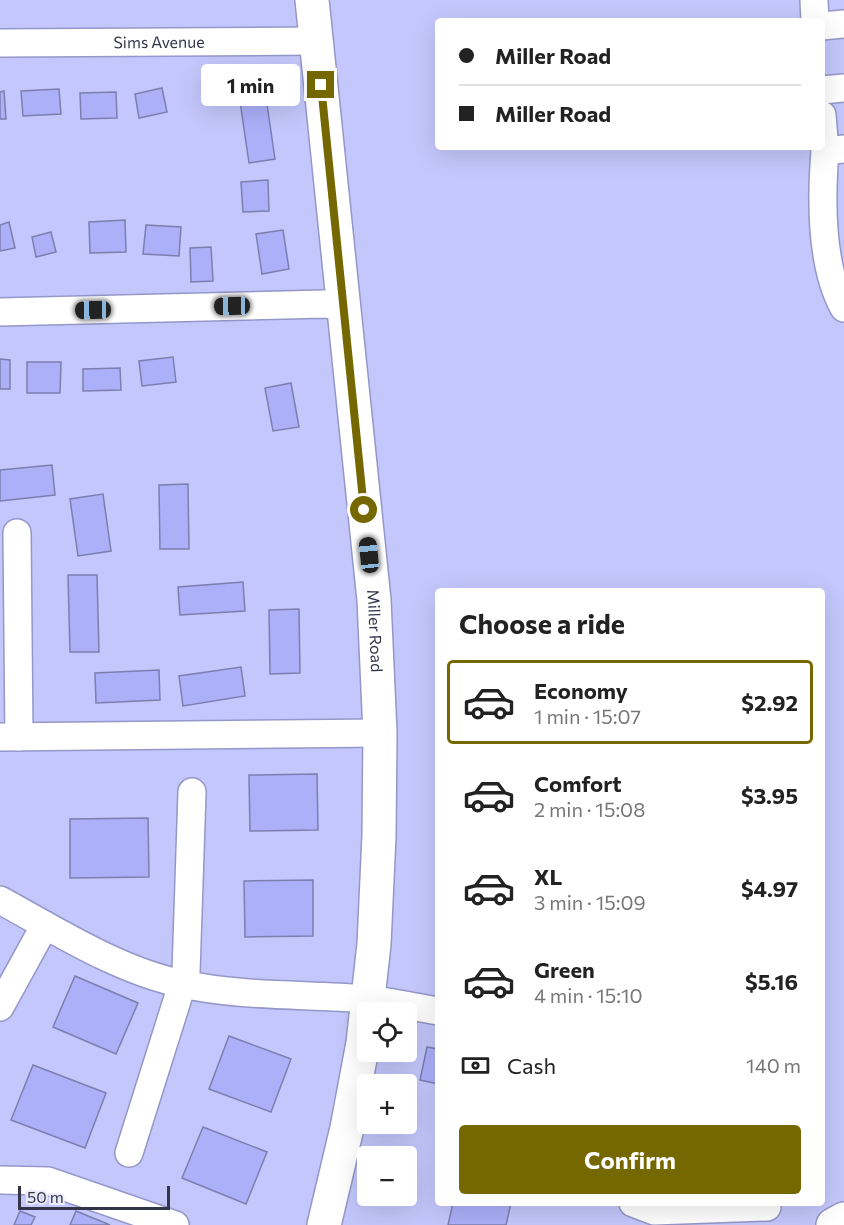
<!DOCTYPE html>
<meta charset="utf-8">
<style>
body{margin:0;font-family:Commissioner,sans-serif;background:#f2f2f2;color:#222;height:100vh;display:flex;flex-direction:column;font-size:22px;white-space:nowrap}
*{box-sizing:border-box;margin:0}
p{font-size:20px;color:#767676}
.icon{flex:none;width:33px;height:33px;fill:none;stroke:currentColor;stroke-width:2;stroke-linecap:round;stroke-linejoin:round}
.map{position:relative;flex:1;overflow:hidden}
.details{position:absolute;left:435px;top:588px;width:390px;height:618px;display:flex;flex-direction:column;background:#fff;border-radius:6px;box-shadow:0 6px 24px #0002}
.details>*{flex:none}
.banner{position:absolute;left:435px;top:18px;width:390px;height:132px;border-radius:6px;box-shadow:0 6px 24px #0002;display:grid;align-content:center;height:132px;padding:0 24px;background:#fff}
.tools{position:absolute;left:357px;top:1002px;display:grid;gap:12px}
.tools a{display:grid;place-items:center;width:60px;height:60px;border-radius:6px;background:#fff;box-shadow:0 6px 24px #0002;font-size:30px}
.scale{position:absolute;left:18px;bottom:15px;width:152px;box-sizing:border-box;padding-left:6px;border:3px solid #333448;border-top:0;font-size:16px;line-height:21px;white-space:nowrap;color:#333448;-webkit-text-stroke:4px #eaecfb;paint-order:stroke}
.end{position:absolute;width:27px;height:27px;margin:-14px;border:8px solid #756800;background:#fff;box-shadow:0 0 0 3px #fff}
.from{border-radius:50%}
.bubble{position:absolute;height:42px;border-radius:6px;background:#fff;box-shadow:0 6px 24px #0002;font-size:20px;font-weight:700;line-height:42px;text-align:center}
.car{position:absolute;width:18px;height:36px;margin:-18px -9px;border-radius:8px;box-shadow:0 0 4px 2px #0007;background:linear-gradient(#222 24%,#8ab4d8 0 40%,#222 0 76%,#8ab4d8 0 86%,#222 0)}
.banner b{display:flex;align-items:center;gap:21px;height:57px;font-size:22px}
.banner b+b{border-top:2px solid #e0e0e0}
.banner i{width:15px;height:15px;background:#222}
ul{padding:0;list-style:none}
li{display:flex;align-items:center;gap:18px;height:84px;margin:0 12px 9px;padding:0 12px;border:3px solid transparent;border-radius:6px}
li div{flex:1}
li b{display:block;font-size:22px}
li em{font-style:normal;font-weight:700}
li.current{border-color:#756800}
li>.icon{width:54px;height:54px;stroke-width:1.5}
h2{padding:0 24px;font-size:27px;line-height:72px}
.pay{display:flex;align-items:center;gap:15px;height:66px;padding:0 24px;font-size:22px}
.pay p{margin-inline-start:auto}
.cta{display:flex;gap:12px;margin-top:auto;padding:12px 24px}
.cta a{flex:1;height:69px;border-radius:6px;background:#756800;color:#fff;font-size:24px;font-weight:700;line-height:69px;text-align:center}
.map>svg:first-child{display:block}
</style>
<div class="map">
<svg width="844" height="1225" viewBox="0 0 844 1225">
<rect width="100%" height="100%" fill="#c3c7fb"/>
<g fill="#abb0f9" stroke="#7c7fae" stroke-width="1.5">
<path d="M262,70L275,159L249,163L236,74Z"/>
<path d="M162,88L167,112L139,118L135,94Z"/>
<path d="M59,89L61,114L23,116L21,91Z"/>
<path d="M4,91L6,119H0V92Z"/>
<path d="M116,92L117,118L81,119L80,93Z"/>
<path d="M268,180L269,211L243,212L241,182Z"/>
<path d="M125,220L126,252L90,253L89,222Z"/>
<path d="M9,222L15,248L0,251V225Z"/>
<path d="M146,225L181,227L179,256L143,254Z"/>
<path d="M283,230L289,269L262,274L256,234Z"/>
<path d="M51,232L56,252L36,257L32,237Z"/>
<path d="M211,247L213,281L191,282L190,248Z"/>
<path d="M173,357L176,382L142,386L139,361Z"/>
<path d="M0,359L10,360V389H0Z"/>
<path d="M27,362H61L60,393H27Z"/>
<path d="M120,368L121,390L83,391V369Z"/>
<path d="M291,383L299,427L273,431L265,388Z"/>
<path d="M52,465L55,495L0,501V470Z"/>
<path d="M188,484L189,549H160L159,485Z"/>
<path d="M103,494L111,551L78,556L70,499Z"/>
<path d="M68,575H97L99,652H70Z"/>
<path d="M243,582L245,611L180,615L178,587Z"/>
<path d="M299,609L300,673L270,674L269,610Z"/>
<path d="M241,667L245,696L183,706L179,676Z"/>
<path d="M159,670L160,700L96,703L95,673Z"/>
<path d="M317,774L318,830L250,831L249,775Z"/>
<path d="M148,818L149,877L70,878V819Z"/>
<path d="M313,880V936L245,937L244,881Z"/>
<path d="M75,976L138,1003L116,1054L53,1027Z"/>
<path d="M229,1036L291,1059L271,1112L209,1089Z"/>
<path d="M427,1047L438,1049V1084L420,1080Z"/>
<path d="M33,1065L106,1093L85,1148L11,1120Z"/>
<path d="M203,1127L267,1152L246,1204L182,1178Z"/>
<path d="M453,1203H511L506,1225H448Z"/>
<path d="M20,1211L35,1217L31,1225H14Z"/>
<path d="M76,1211L110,1225H70Z"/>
</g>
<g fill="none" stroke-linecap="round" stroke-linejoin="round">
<defs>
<g id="minor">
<path d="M814,0L815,21"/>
<path d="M822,26L844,24"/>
<path id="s1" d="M0,43L317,41"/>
<path d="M822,90L844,88"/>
<path d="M822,115L825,151L844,149"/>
<path d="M825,151C821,200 820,265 844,308"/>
<path d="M0,312L324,304L344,306"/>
<path d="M17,533L19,737"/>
<path d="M0,737L380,733"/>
<path d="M0,900C57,931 119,971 183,984C242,997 305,994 366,999C390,1002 414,1007 438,1011"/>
<path d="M0,1007L45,925"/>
<path d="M129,1153L186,972L192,792"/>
<path d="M0,1180L48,1181L175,1225"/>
<path d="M633,1203L654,1211L767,1207"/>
</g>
<g id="major">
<path id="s2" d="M312,0L374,600L380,733L379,836L374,944L363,1043L347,1128L324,1225"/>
<path d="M833,1225L844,1219"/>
</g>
</defs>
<use href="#minor" stroke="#9497c8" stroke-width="30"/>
<use href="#major" stroke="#9497c8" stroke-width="36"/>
<use href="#minor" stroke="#fff" stroke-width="27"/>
<use href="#major" stroke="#fff" stroke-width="33"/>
</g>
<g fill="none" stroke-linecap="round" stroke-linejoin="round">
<path stroke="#756800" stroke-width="8" d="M321,85L364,510"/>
</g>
<g text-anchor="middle" stroke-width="6" stroke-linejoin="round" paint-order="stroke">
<g font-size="16" fill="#333448" stroke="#eaecfb">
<text dy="6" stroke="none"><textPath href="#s1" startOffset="159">Sims Avenue</textPath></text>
<text dy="6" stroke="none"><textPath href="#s2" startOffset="634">Miller Road</textPath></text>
</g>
</g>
</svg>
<div class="tools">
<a><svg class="icon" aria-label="locate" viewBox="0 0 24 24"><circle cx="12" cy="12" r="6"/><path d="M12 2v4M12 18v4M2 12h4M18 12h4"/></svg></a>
<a>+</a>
<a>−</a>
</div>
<div class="scale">50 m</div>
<i class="end from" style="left:364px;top:510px"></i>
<i class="end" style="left:321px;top:85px"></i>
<div class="bubble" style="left:201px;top:64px;width:99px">1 min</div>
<i class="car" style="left:232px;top:306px;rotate:269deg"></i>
<i class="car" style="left:93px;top:310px;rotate:269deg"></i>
<i class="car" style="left:369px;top:555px;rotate:354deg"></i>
<div class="banner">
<b><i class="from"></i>Miller Road</b>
<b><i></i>Miller Road</b>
</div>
<section class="details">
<h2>Choose a ride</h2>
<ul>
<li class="current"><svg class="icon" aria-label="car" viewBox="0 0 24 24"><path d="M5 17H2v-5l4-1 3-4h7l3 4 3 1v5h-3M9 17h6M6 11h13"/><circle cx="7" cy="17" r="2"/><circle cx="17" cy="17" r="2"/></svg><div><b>Economy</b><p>1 min · 15:07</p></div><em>$2.92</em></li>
<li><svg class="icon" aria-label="car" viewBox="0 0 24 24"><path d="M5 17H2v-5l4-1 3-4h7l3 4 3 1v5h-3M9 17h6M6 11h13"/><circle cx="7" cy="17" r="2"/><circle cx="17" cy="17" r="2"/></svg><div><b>Comfort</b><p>2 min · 15:08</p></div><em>$3.95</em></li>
<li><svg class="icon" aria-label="car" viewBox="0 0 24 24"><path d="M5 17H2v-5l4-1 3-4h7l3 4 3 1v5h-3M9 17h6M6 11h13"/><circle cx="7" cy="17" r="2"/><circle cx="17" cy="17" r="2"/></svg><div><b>XL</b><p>3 min · 15:09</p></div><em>$4.97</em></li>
<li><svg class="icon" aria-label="car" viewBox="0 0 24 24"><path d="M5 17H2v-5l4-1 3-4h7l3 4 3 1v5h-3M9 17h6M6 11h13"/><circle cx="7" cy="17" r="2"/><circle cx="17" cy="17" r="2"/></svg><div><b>Green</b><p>4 min · 15:10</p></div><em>$5.16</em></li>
</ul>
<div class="pay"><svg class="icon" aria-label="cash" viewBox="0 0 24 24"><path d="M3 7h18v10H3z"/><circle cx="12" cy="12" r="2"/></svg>Cash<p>140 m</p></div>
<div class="cta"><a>Confirm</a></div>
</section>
</div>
